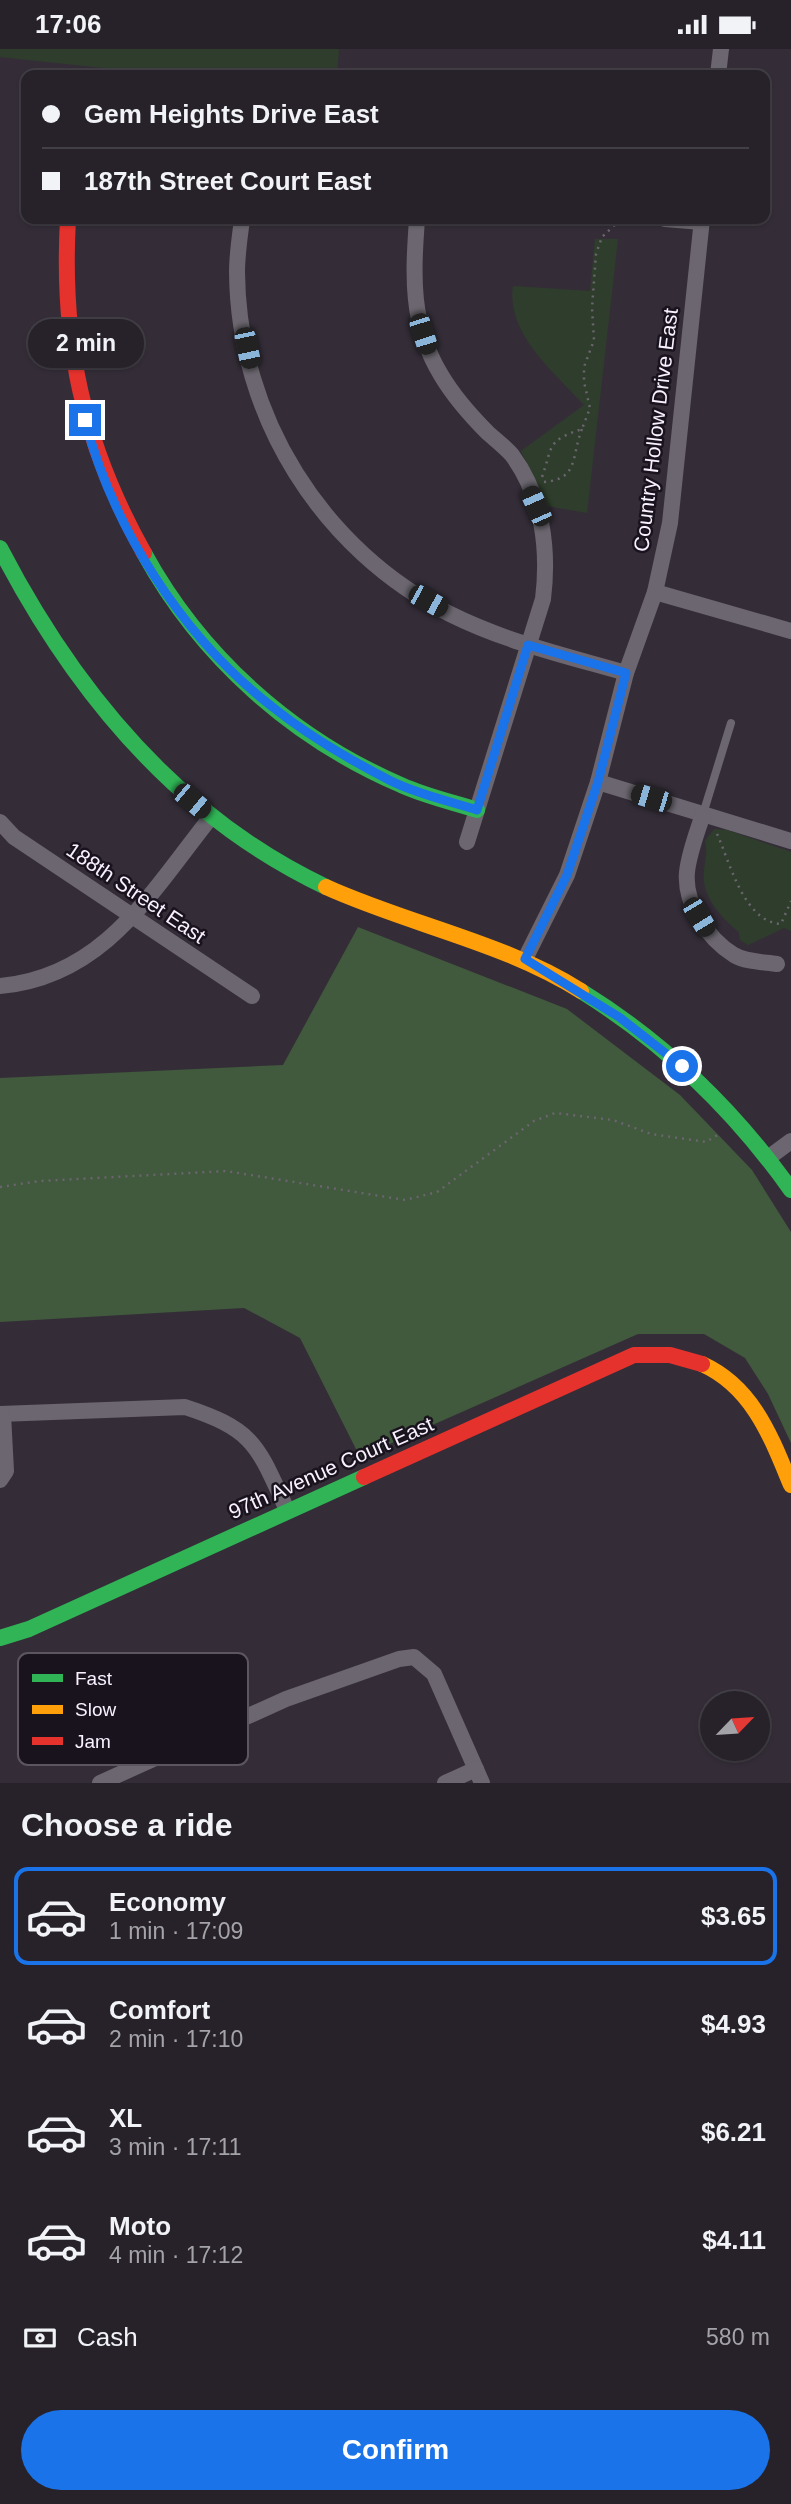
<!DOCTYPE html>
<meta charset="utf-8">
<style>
body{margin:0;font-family:Helvetica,sans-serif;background:#2f2a32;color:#f1f3f6;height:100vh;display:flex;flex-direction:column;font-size:26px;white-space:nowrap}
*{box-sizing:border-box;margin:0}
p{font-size:23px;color:#a4a4a8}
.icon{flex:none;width:38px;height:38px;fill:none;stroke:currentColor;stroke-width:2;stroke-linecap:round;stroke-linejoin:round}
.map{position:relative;height:1734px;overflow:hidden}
.panel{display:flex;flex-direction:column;background:#27222a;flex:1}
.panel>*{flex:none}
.banner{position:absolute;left:21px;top:21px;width:749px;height:154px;border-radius:14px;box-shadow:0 2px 5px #0004,0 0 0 2px #433f47;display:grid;align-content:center;height:154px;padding:0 21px;background:#27222a}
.needle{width:46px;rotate:65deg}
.buttons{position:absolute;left:700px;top:1642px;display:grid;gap:14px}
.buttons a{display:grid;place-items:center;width:70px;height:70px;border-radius:50%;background:#27222a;box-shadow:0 2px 5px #0004,0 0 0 2px #433f47;font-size:35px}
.end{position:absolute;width:32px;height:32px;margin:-16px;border:9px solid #1a73e8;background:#fff;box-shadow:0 0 0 4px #fff}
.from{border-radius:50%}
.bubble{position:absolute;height:49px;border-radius:24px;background:#27222a;box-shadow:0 2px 5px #0004,0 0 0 2px #433f47;font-size:23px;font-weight:800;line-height:49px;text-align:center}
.car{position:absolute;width:21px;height:42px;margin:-21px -10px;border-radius:9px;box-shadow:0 0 5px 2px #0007;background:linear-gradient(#222 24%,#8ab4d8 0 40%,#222 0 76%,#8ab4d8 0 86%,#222 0)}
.banner b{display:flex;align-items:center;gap:24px;height:66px;font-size:26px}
.banner b+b{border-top:2px solid #433f47}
.banner i{width:18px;height:18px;background:#f1f3f6}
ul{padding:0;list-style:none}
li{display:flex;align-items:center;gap:21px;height:98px;margin:0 14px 10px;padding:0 7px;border:4px solid transparent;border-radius:14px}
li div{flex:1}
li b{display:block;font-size:26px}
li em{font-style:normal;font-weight:800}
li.selected{border-color:#1a73e8}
li>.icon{width:63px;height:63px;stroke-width:1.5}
h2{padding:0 21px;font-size:32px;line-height:84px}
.pay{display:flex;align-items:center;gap:18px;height:77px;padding:0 21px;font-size:26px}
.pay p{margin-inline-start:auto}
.primary-button{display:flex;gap:14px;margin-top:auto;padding:14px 21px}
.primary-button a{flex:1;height:80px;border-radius:42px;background:#1a73e8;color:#fff;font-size:28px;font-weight:800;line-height:80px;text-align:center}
.status{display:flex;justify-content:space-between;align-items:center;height:49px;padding:0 35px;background:#27222a;direction:ltr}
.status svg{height:19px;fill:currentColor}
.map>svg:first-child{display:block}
</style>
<div class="status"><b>17:06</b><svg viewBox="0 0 49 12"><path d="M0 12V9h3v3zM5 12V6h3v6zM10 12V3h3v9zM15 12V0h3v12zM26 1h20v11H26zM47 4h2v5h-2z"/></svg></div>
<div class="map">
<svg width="791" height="1734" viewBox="0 0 791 1734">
<rect width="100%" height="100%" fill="#342d38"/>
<g fill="#2f3e2c">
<path d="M0,0H339L337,26H170L0,8Z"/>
<path d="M595,190H618L587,464L547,457L521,402L584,356C555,324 506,285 513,237L590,242Z"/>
<path d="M714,780L727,781L791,803V882L784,879L748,896L740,891L739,883C724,871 706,852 704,832C702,818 709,808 705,792Z"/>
</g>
<path fill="#41593c" d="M358,878L567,960L680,1046L752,1121L791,1183V1394L768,1345L745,1309L704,1285H638L360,1408L300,1289L244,1259L0,1273V1029L283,1016Z"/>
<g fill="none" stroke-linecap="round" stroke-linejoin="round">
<g stroke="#6a656e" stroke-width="2.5" stroke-dasharray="2 5" stroke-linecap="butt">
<path d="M542,428C553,397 546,392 582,380L590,359L584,333V318L594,291L592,259L596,205L602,188L621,170"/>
<path d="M544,433C579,430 571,408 582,380"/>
<path d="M717,785C729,810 743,873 781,875L791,852"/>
<path d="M0,1138L40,1132L226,1122L405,1151L437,1143L534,1072L555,1064L613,1071L651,1085L706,1093L721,1084"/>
</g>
<path stroke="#6b666f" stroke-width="8" d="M703,765L731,674"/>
<g stroke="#6b666f" stroke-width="16">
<path d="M718,26L721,0"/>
<path d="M242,170C240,187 237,205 237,223C238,367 322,501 450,565C506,593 567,607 626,624"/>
<path d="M417,170C413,226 410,275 441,326C454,348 470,366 488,384C496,391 505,398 512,406C543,448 549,501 543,550L467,793"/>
<path d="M665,170L702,173"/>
<path d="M655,543L791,582"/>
<path d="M598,733L791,792"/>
<path d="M703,765C697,784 689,804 687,823C684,855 708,890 734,906C746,913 763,913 777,915"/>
<path d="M0,773L14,788L252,947"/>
<path d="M525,910L567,826L598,733L626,624L655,543L670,474L702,170"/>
<path d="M0,937C104,928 152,842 211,768"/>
<path d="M768,1109L791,1092"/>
<path d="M0,1365L185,1358C255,1381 257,1396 287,1461"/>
<path d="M0,1431L6,1422L3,1365"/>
<path d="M100,1734L286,1650L399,1610L414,1608L434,1625L482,1734"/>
<path d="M445,1734L476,1720"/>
</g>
<g stroke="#30b455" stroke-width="16">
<path d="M0,499C74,642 178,768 326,838"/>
<path d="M144,504C201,608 292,689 401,736C425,747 452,753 477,761"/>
<path d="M581,942C665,994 734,1061 791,1141"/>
<path d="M0,1589L29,1580L364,1428"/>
</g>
<g stroke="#ff9f0a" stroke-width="16">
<path d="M326,838C410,876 503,893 581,942"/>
<path d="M702,1315C753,1338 771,1388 791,1436"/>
</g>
<g stroke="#e5322d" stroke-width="16">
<path d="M68,170C61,294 83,395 144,504"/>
<path d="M364,1428L634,1306H670L702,1315"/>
</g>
</g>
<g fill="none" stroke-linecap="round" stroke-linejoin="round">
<path stroke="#1a73e8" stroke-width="9" d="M85,371C113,479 182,587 270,656C307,686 350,711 391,732C417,745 449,752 477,761L528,596L626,624L598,733L567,826L525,910L619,968L682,1017"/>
</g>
<g text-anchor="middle" stroke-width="5" stroke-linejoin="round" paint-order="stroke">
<g font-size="21" fill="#f9f1ff" stroke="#19131d">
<text transform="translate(656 381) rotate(-83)" y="7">Country Hollow Drive East</text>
<text transform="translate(136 844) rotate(34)" y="7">188th Street East</text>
<text transform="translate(331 1419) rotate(-24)" y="7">97th Avenue Court East</text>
</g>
</g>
<rect x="18" y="1604" width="230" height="112" rx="10" fill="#19131d" stroke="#5c5661" stroke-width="2"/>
<rect x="32" y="1625" width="31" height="8" fill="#30b455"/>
<rect x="32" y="1656" width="31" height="9" fill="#ff9f0a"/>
<rect x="32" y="1688" width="31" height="8" fill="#e5322d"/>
<g font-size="19" fill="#f9f1ff">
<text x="75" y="1636">Fast</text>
<text x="75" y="1667">Slow</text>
<text x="75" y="1699">Jam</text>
</g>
</svg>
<div class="buttons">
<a><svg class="needle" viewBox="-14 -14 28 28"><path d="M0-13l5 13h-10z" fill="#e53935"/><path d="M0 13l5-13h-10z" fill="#a4a4a8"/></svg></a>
</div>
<i class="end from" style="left:682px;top:1017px"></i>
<i class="end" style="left:85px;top:371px"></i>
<div class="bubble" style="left:28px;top:270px;width:116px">2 min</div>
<i class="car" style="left:423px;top:285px;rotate:162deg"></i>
<i class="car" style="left:247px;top:299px;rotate:168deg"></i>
<i class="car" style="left:536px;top:457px;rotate:336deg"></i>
<i class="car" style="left:428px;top:552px;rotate:119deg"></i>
<i class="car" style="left:651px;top:749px;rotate:287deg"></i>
<i class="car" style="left:192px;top:752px;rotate:130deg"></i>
<i class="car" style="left:699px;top:868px;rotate:149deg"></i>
<div class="banner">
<b><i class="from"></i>Gem Heights Drive East</b>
<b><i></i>187th Street Court East</b>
</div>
</div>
<section class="panel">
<h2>Choose a ride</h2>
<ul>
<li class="selected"><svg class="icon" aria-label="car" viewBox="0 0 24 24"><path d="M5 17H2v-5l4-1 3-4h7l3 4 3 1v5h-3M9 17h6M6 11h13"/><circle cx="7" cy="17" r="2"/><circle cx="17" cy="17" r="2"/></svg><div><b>Economy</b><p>1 min · 17:09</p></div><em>$3.65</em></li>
<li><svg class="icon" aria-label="car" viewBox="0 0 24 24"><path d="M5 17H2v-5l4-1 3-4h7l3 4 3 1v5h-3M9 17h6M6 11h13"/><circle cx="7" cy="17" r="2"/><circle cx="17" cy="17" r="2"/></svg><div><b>Comfort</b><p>2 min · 17:10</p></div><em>$4.93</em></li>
<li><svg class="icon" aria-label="car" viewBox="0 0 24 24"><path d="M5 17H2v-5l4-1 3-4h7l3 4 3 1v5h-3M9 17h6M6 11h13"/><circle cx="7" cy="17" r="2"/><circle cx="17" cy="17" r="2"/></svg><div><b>XL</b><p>3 min · 17:11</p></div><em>$6.21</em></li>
<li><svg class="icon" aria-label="car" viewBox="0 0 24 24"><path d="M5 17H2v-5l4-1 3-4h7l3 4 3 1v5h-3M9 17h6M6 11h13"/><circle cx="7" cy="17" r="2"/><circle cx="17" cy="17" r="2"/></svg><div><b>Moto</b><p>4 min · 17:12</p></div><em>$4.11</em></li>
</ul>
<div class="pay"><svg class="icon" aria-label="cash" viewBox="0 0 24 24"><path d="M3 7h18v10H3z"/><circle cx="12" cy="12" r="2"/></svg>Cash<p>580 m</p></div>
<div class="primary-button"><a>Confirm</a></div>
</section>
